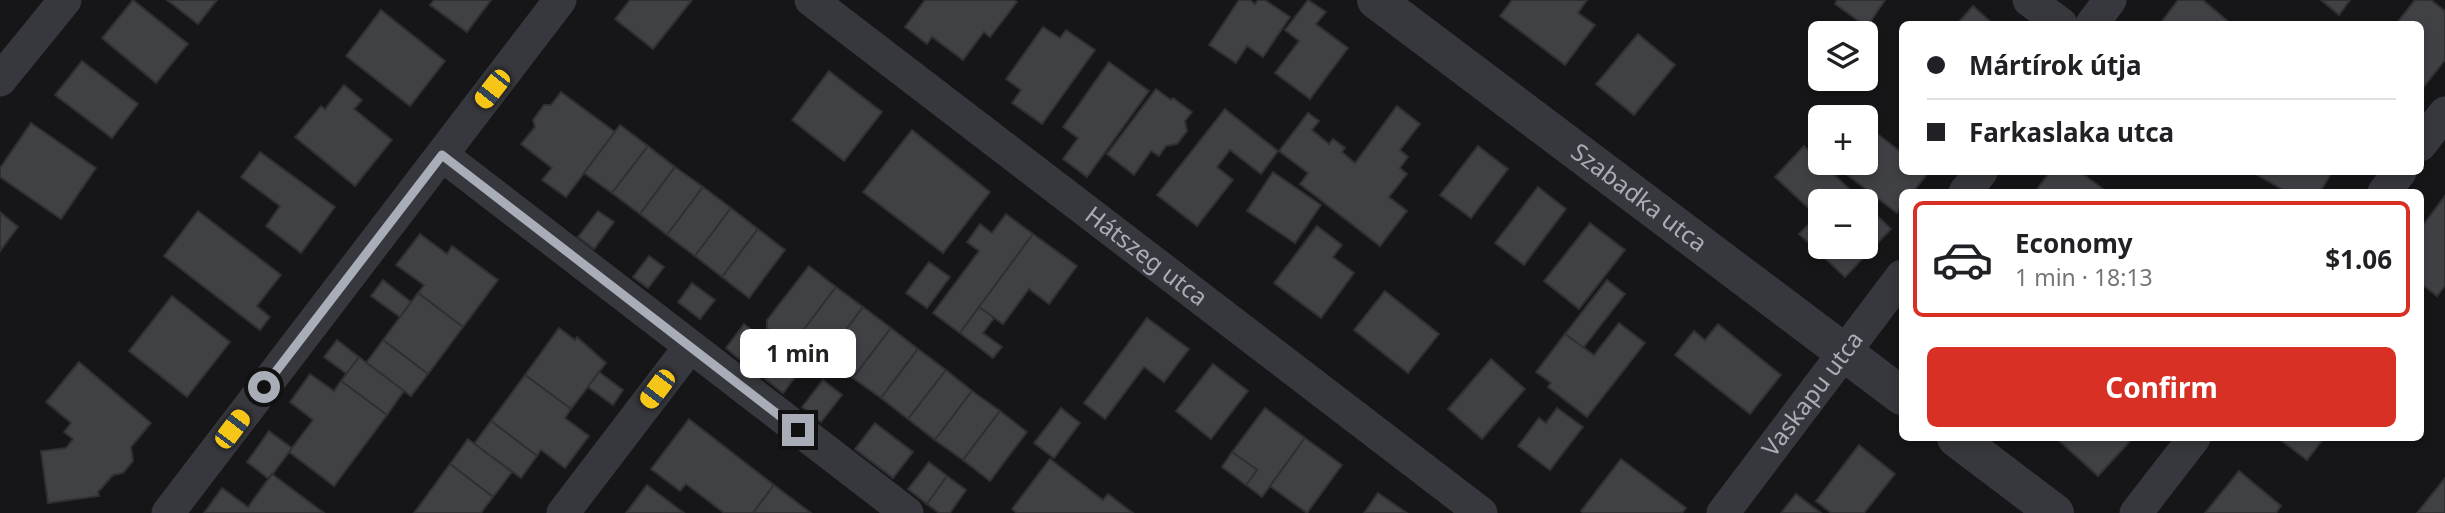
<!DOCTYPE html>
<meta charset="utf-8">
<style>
body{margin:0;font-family:"Noto Sans",sans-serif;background:#f6f6f6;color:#202124;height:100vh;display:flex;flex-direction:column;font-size:26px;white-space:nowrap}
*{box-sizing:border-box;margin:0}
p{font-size:23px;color:#757577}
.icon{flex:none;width:38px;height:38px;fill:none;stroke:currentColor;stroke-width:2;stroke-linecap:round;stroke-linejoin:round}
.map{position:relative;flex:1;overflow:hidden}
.sheet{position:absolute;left:1899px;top:189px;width:525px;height:252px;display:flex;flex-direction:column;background:#fff;border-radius:10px;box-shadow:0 4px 10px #0003}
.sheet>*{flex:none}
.banner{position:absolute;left:1899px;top:21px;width:525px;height:154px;border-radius:10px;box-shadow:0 4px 10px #0003;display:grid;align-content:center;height:154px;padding:0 28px;background:#fff}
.fabs{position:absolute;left:1808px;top:21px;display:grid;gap:14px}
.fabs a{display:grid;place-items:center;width:70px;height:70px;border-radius:10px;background:#fff;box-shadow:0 4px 10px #0003;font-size:35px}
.end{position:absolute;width:32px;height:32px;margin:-16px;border:9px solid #a8adb8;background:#111;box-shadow:0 0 0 4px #111}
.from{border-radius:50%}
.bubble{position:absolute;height:49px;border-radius:10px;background:#fff;box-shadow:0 4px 10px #0003;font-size:23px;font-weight:700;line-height:49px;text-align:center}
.car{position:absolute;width:21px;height:42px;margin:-21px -10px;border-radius:9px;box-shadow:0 0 5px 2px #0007;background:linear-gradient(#f5c518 24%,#345 0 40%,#f5c518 0 76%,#345 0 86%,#f5c518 0)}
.banner b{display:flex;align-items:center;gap:24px;height:66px;font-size:26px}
.banner b+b{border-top:2px solid #e0e0e0}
.banner i{width:18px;height:18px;background:#202124}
ul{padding:12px 0 0;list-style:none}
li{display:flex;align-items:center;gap:21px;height:116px;margin:0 14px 10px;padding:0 14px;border:4px solid transparent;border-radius:10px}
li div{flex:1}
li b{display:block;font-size:26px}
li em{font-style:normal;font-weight:700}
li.on{border-color:#d93025}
li>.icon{width:63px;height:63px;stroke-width:1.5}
.action{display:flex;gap:14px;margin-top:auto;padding:14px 28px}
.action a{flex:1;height:80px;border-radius:10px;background:#d93025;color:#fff;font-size:28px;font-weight:700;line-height:80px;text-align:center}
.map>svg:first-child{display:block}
</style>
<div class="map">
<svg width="2445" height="513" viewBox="0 0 2445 513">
<rect width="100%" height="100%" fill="#161618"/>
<g fill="#404145" stroke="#303034" stroke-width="2">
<path d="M133,0L188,44L156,83L102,38Z"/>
<path d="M167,0H217L198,24Z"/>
<path d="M434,0H491L467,32L430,5Z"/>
<path d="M630,0H692L653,49L615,19Z"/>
<path d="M925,0H1014L1017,2L990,37L984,32L963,60L932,37L927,44L905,27Z"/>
<path d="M1239,0H1250L1255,4L1258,0H1265L1290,17L1263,57L1247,46L1236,63L1209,45Z"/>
<path d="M1308,0L1326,12L1316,24L1348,48L1310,99L1275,73L1299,41L1285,30Z"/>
<path d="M1512,0H1587L1578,13L1595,25L1565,65L1500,16Z"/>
<path d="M1837,0H1885L1867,27L1835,4Z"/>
<path d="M2178,0H2203L2231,24H2160Z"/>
<path d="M2321,0H2350L2339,15Z"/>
<path d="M2415,0H2431L2445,11V60L2423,88L2420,86V24H2396Z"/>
<path d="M1973,6L1993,24H1957Z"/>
<path d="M381,10L445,61L410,106L346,56Z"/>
<path d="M1043,27L1060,38L1066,30L1095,50L1042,124L1012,103L1021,90L1006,79Z"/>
<path d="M1638,34L1675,65L1634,115L1596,84Z"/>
<path d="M82,61L138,104L112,138L55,95Z"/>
<path d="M1109,62L1149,91L1087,177L1063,159L1078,138L1063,127Z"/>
<path d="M829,71L882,112L844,161L792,120Z"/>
<path d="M344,85L362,100L354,109L392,140L355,186L295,137L321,106L325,109Z"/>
<path d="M1156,89L1171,100L1173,98L1192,112L1185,121L1187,131L1177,144L1166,146L1159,156L1151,151L1134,175L1107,154Z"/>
<path d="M561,92L615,132L566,197L542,180L552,168L521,144L535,127L533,120L544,105H551Z"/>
<path d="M1397,106L1420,124L1400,150L1408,157L1400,168L1407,174L1389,197L1407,211L1380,246L1300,184L1308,173L1279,151L1308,113L1319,121L1312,130L1329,144L1333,139L1345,148L1342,152L1355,163Z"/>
<path d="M1225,109L1278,151L1261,174L1230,150L1217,167L1233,180L1197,226L1157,195Z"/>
<path d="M31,123L96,168L61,219L0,177V168Z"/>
<path d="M620,125L648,146L612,193L584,173Z"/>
<path d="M1866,125L1902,153V172L1928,173L1913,192H1902V206L1897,213L1833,164L1866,163Z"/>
<path d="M912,130L990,192L943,253L863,192Z"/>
<path d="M648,146L675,167L640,214L612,193Z"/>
<path d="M1478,146L1508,169L1471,218L1440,195Z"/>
<path d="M1804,146L1862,201H1820V247H1866V205L1891,229L1845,277L1799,234L1817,216L1775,177Z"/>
<path d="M260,152L335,207L301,253L266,226L280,206L241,177Z"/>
<path d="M675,167L703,187L667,235L640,214Z"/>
<path d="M1273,172L1321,205L1295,243L1247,211Z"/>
<path d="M2050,172H2080L2106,191L2035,192Z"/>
<path d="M2252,172H2332L2320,192H2287Z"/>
<path d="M703,187L731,208L695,256L667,235Z"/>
<path d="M1538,187L1566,209L1524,265L1495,243Z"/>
<path d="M2445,196V286L2437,296L2420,283V229Z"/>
<path d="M731,208L758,229L722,277L695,256Z"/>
<path d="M198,211L281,275L257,306L270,317L260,330L164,256Z"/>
<path d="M598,211L614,222L594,249L578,237Z"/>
<path d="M0,212L18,227L0,251Z"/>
<path d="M1006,214L1033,234L960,333L933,313L979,251L967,242L980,224L992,233Z"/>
<path d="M1590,223L1625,250L1579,309L1544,281Z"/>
<path d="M1317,226L1342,245L1333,257L1354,273L1321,318L1274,283Z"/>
<path d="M758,229L785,250L749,298L722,277Z"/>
<path d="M420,234L447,254L452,246L498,280L463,327L418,293L424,285L396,265Z"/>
<path d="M1033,234L1077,266L1049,304L1029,289L1003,324L979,307Z"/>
<path d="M649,256L664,267L648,288L633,277Z"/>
<path d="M929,262L950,277L927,308L906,293Z"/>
<path d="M809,266L836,287L799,336L795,333L791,339L784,340L767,328V320Z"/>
<path d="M383,280L411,302L400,317L371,296Z"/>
<path d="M1607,280L1625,294L1583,348L1565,334Z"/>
<path d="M692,283L715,300L700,319L678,302Z"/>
<path d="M836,287L863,307L826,357L799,336Z"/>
<path d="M1385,291L1439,334L1408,373L1354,330Z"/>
<path d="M418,293L463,327L428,374L383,340Z"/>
<path d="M172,296L230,342L187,397L129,351Z"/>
<path d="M863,307L891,328L853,378L826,357Z"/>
<path d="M979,307L994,318L983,333L1002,347L993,358L960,333Z"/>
<path d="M1147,318L1189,349L1164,382L1144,367L1105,419L1084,403Z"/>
<path d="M1619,323L1645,343L1587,417L1548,387L1551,383L1536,372L1565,334L1594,355Z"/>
<path d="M744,324L758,335L739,359L726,348Z"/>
<path d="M1718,324L1781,375L1750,414L1675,355L1694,331L1705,340Z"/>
<path d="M559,328L575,340L577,337L606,363L571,409L525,375Z"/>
<path d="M891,328L918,349L881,398L853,378Z"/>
<path d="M337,340L359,357L347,374L324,357Z"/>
<path d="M383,340L428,374L411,396L366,363Z"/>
<path d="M918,349L946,370L908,419L881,398Z"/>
<path d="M785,353L803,367L783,393L765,379Z"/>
<path d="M359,357L404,391L387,415L341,381Z"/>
<path d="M1491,359L1525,389L1482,439L1448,409Z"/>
<path d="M79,362L151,423L131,447L133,461L123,473L113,475L98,492L99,496L48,503L41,451L66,448L73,439L64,432L71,423L46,402Z"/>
<path d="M1213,364L1248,391L1211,439L1176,411Z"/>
<path d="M946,370L972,391L935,440L908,419Z"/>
<path d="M599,372L623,390L613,405L588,387Z"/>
<path d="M310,374L334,391L341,381L387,415L334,486L289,452L313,420L290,402Z"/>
<path d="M525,375L571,409L565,418L589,436L565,468L541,450L537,456L491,421Z"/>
<path d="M823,380L842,395L821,422L802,407Z"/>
<path d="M972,391L1000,411L963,460L935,440Z"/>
<path d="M1061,408L1080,423L1054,458L1034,443Z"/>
<path d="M1265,408L1305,438L1262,497L1246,485L1257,470L1232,452Z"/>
<path d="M1557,408L1583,427L1550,470L1518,446L1539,418L1546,423Z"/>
<path d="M1000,411L1027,432L990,481L963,460Z"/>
<path d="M689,419L774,485L753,513H724L686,484L680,491L651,469Z"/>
<path d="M491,421L537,456L521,478L474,444Z"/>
<path d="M875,423L913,452L893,478L855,449Z"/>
<path d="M269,431L292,448L269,479L247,462Z"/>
<path d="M1305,438L1342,465L1307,513L1270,486Z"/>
<path d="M2056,438H2133L2098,476Z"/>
<path d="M2278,438H2324L2307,460Z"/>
<path d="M468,439L512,472L493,497L450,464Z"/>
<path d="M1859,445L1895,474L1864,513H1831L1816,501Z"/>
<path d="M1232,452L1257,470L1246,485L1222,467Z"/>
<path d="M1050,459L1103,500L1108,494L1133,513H1017L1012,509Z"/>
<path d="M1621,459L1686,508L1682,513H1584L1581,511Z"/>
<path d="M929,462L947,476L927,504L908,489Z"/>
<path d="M450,464L493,497L481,513H414Z"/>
<path d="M2239,471L2281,506L2276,513H2205Z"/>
<path d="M272,474L324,513H204L222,488L248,507Z"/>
<path d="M947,476L966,490L950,513H939L927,504Z"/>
<path d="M2445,478V513H2417Z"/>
<path d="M647,485L684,513H626Z"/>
<path d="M774,485L811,513H753Z"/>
<path d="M1378,493L1407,513H1364Z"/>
<path d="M1796,494L1821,513H1781Z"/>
</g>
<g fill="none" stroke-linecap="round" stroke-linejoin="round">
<g stroke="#37383d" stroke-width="33">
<path id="s1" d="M811,0L1481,513"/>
<path d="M2029,0L2061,24"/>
<path d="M2092,24L2110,0"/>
<path d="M0,80L65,0"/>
<path d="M2420,145L2445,113"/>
<path d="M442,155L907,513"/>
<path d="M1965,192L1981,172"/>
<path d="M2384,192L2400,172"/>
<path d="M168,513L560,0"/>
<path d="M563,513L689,348"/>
<path id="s2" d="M1723,513L1902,276"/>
<path d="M2136,513L2194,438"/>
</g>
<g stroke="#37383d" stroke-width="38">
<path id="s3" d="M1376,0L1902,396"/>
<path d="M1956,438L2055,513"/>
</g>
</g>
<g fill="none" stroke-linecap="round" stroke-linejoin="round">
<path stroke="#a8adb8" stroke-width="9" d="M264,387L442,155L798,430"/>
</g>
<g text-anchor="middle" stroke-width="7" stroke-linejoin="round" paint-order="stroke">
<g font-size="24" fill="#a8adb8" stroke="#111113">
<text dy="8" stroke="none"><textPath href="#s3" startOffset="329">Szabadka utca</textPath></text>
<text dy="8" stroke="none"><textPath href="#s1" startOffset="422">Hátszeg utca</textPath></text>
<text dy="8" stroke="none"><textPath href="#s2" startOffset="149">Vaskapu utca</textPath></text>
</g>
</g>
</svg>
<div class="fabs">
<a><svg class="icon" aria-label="layers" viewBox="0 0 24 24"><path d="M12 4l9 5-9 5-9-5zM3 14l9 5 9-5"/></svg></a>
<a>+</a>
<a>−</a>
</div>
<i class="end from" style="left:264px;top:387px"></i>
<i class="end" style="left:798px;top:430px"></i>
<div class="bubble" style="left:740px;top:329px;width:116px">1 min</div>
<i class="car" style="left:492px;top:89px;rotate:218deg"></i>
<i class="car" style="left:657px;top:389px;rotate:217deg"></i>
<i class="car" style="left:232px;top:429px;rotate:37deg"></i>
<div class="banner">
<b><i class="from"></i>Mártírok útja</b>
<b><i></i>Farkaslaka utca</b>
</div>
<section class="sheet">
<ul>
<li class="on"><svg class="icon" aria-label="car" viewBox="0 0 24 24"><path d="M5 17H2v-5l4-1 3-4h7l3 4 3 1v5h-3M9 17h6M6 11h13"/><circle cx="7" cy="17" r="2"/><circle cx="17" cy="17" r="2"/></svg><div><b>Economy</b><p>1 min · 18:13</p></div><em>$1.06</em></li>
</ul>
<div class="action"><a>Confirm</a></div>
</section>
</div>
